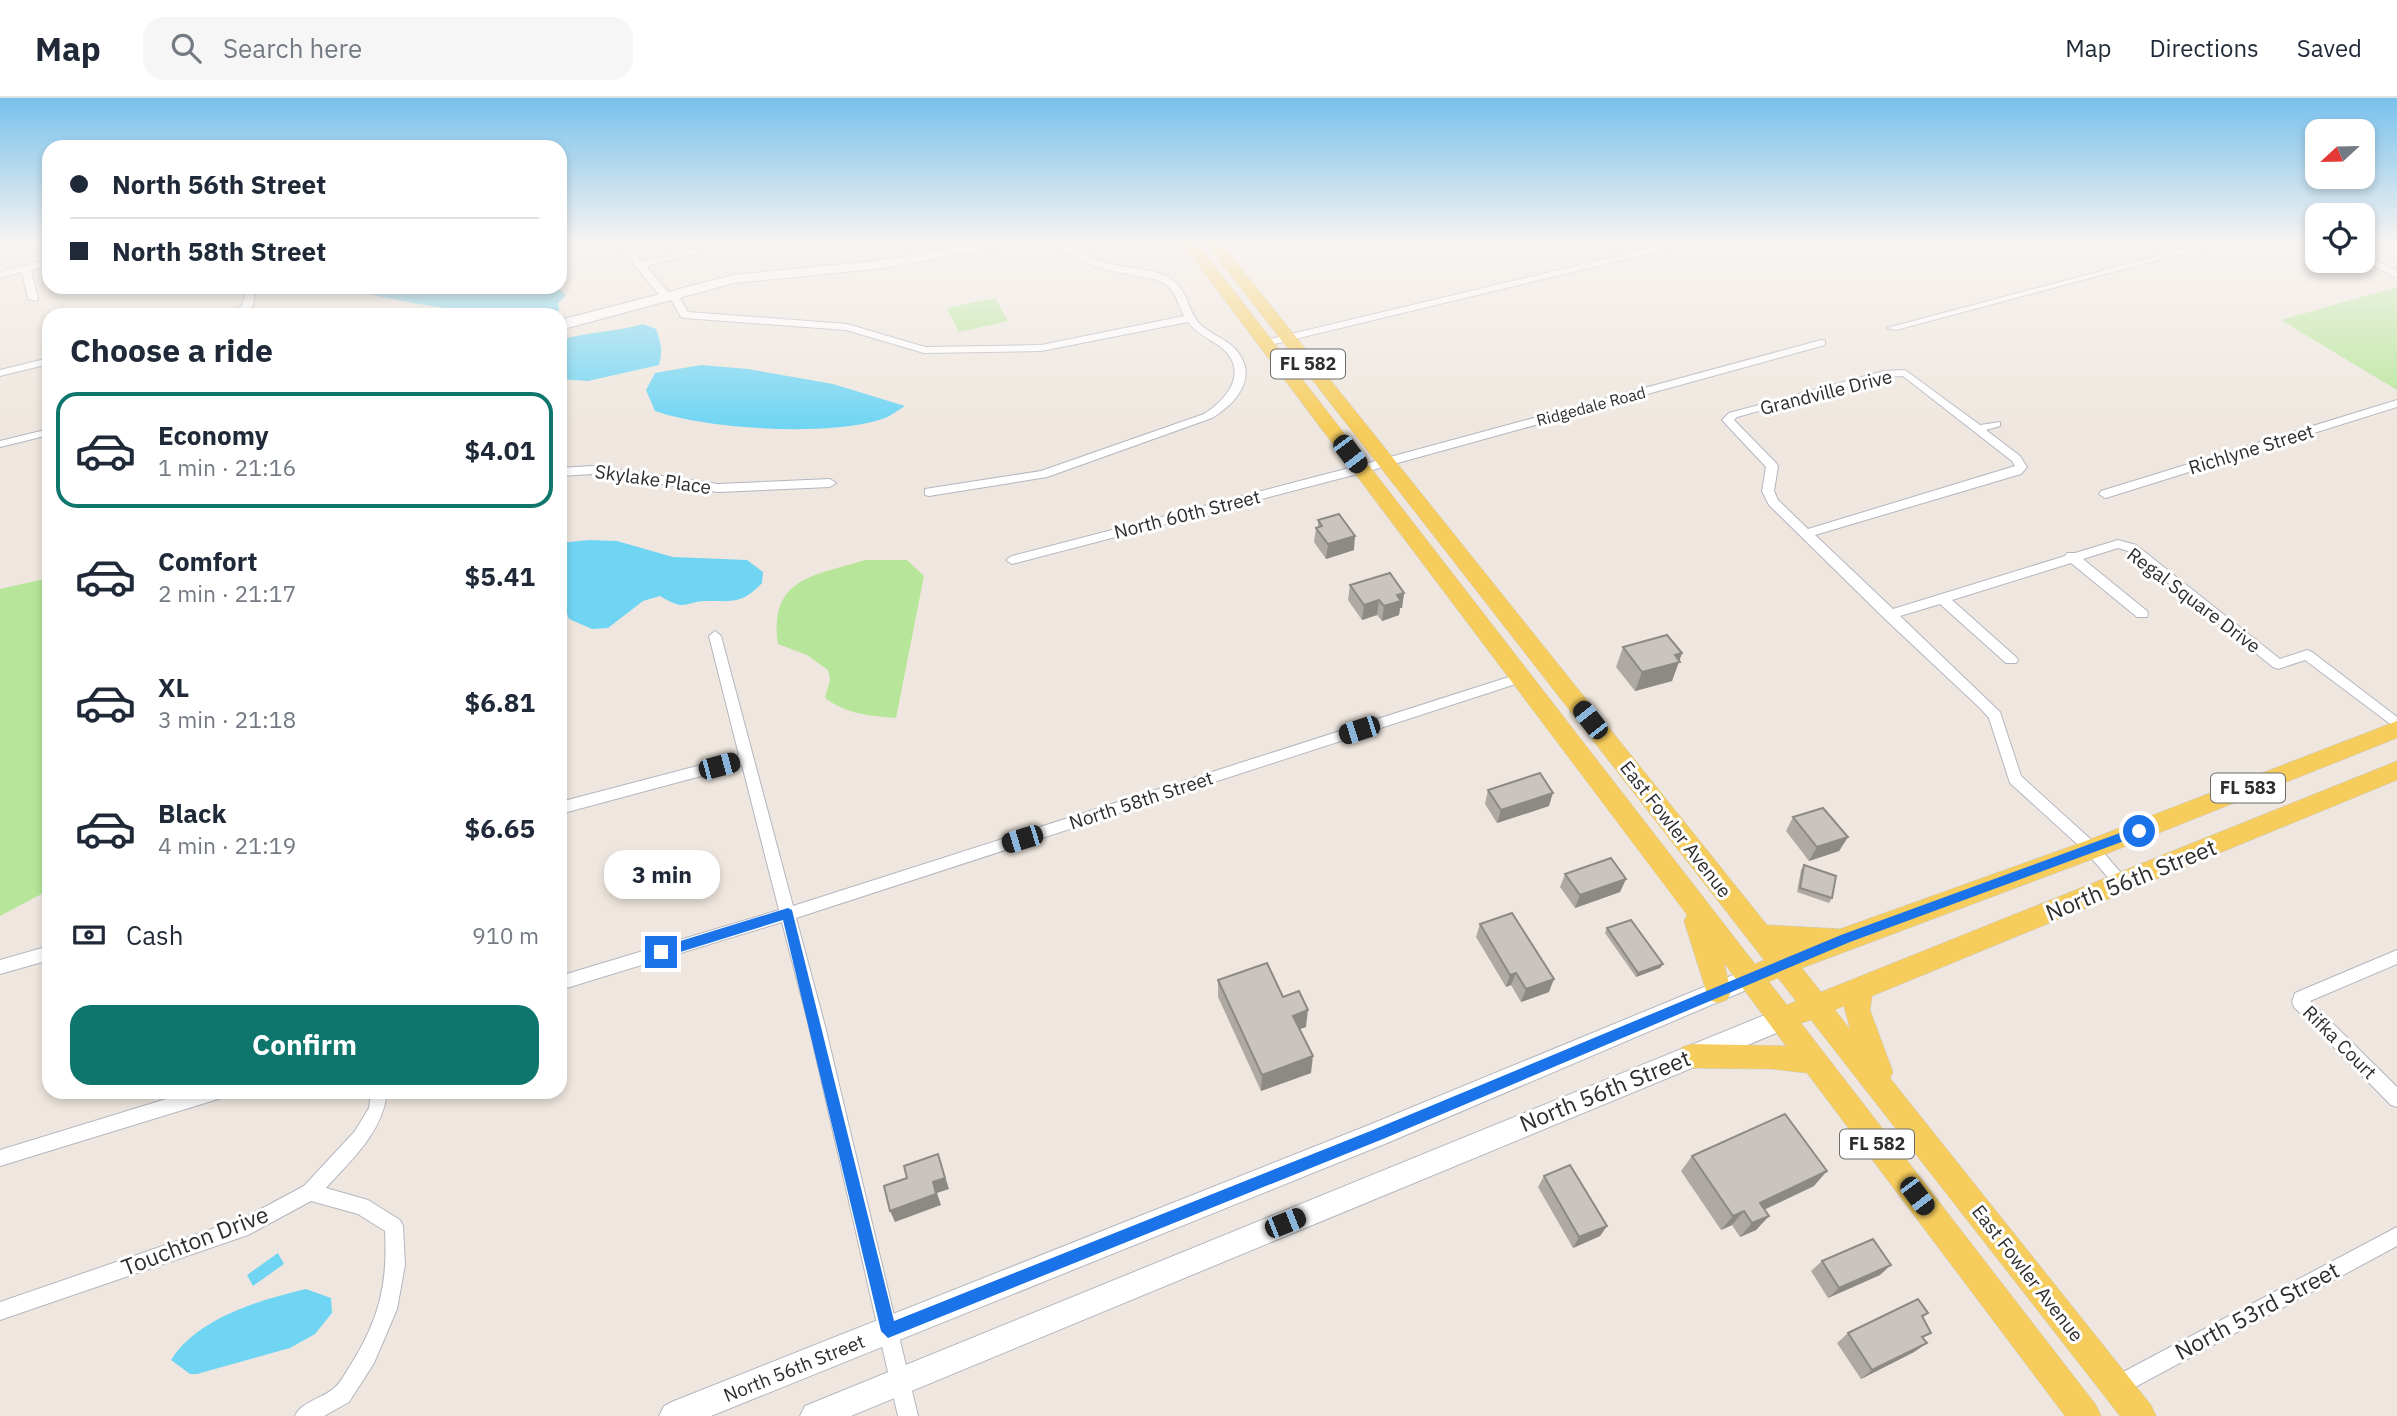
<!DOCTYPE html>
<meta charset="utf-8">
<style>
body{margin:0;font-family:"IBM Plex Sans",sans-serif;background:#f6f6f7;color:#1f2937;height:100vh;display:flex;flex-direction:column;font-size:26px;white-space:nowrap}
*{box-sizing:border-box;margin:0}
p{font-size:23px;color:#747a83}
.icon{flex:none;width:38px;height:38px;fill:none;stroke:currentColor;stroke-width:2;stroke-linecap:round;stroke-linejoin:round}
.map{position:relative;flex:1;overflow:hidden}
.sheet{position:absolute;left:42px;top:210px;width:525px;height:791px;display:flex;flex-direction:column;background:#fff;border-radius:21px;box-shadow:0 4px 10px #0003}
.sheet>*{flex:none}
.top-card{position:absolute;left:42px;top:42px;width:525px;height:154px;border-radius:21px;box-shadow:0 4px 10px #0003;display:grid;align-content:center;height:154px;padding:0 28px;background:#fff}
.needle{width:46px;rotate:248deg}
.tools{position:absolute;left:2305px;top:21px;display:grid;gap:14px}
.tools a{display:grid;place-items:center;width:70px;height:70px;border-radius:14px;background:#fff;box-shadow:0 4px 10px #0003;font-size:35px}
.end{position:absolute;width:32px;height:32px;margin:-16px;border:9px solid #1a73e8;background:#fff;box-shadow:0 0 0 4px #fff}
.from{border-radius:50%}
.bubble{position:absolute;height:49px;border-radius:21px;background:#fff;box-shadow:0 4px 10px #0003;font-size:23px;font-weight:700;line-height:49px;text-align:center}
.car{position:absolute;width:21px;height:42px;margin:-21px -10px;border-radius:9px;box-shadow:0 0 5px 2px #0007;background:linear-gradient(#222 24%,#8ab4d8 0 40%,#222 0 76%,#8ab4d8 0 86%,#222 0)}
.top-card b{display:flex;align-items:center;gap:24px;height:66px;font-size:26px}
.top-card b+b{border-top:2px solid #e0e1e3}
.top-card i{width:18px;height:18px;background:#1f2937}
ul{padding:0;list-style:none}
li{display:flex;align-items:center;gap:21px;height:116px;margin:0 14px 10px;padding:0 14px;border:4px solid transparent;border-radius:21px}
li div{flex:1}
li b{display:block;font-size:26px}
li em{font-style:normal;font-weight:700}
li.selected{border-color:#0f766e}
li>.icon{width:63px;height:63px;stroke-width:1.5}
h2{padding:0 28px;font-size:32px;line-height:84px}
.pay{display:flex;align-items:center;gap:18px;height:77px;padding:0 28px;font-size:26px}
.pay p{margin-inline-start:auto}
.button{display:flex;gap:14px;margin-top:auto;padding:14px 28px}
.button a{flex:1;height:80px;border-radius:21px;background:#0f766e;color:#fff;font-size:28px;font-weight:700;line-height:80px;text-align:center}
header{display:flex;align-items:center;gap:42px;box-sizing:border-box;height:98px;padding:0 35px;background:#fff;border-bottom:2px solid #e0e1e3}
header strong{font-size:33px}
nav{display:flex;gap:38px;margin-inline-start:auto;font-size:24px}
.search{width:490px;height:63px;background:#f6f6f7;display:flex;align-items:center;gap:18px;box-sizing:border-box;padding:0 24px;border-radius:21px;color:#747a83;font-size:26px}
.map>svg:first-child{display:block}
</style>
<header>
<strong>Map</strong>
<div class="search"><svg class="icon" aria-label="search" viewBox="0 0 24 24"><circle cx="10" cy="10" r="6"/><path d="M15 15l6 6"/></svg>Search here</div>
<nav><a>Map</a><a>Directions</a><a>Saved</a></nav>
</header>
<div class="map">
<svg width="2397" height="1318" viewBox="0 0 2397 1318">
<rect width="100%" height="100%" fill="#efe7df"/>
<g fill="#b7e69a">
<path d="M2397,189V292L2281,222Z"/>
<path d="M995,200L1008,223L959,234L947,210Z"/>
<path d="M865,462H907L924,478L896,620C870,618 846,616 825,600L830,582L828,572L807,557L778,546C769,479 814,478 865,462Z"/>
<path d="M49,480V792L0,818V491Z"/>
</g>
<g fill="#70d5f3">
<path d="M340,189H556L566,197L558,205L559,213C543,219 533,213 517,213C457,216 397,203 340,189Z"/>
<path d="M643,226L656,231C661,244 663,253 659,267L588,283L560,281V242C587,234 615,234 643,226Z"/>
<path d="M701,267L748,271L833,286L905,308C898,312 890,319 882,321C830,339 706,331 655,313L646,292L655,275Z"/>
<path d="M589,442L617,443L673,459L747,462L763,474L762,485C742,506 733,503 707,503C681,504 687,514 660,498L643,503L608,530L592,531L569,521L560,497V445Z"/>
<path d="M278,1155L284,1166L253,1188L247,1177Z"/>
<path d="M306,1191L331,1200L332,1215L315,1236L290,1250L197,1276H190L171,1262C197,1220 260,1202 306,1191Z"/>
</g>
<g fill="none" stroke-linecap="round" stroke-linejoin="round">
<defs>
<g id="street">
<path d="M616,144H626L642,163L702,150V154L646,168L668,194L676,193L688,214L847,226L925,249L1041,247L1184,218C1179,209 1177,197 1169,189C1159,180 1146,180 1133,177C1105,172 1075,166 1054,144C1070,143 1086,159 1103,164C1125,171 1157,169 1175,184C1188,195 1188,214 1200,226C1209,235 1221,239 1231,247C1261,274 1240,303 1212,320L1047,379L929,398L925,397V391L1041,373L1204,316C1228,301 1249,273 1222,250C1210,241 1197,236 1188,224L1041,253L924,255L846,232L685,220L681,219L669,198L661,199Z"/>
<path d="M1675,144H1686L1688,146L1266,248L1261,245L1266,242Z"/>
<path d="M2210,144H2225L1896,232L1887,230Z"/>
<path d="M2362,155L2397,173V180L2362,162Z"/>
<path d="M49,161V167L31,172L38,201L37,203L28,201L22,174L0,180V174Z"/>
<path d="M246,189H256L253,207L245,217H234L243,206Z"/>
<path d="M1821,242L1825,243V247L1365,374L1012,466L1006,462L1012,458L1357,368Z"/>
<path d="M49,260V266L0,278V272Z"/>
<path d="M1905,272L1980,327L2000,324V328L1986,332L2020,358L2027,369L2021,376L1815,437L1893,511L2065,458L2067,455H2075L2118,442L2136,447L2280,561L2307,552L2312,554L2397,619V631L2305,562L2278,571L2273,569L2128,453L2118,450L2083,461L2147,513L2148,516L2147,519H2137L2071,465L1952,502L2016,559L2018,562L2016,565H2006L1940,506L1900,518L2000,614L2021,678L2097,747L2127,782L2130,786L2127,790L2122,792L2117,790L2087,755L2010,685L1989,620L1981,611L1884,520L1769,407L1762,393L1766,369L1722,322L1729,315L1884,273ZM1903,278L2012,363L2015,368L1808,431L1778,402L1774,393L1778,368L1776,365L1734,322L1737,319L1884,279Z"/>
<path d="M2397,302V309L2109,399L2105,400L2099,396L2101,393Z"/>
<path d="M49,331V337L0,349V343Z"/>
<path d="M592,368L718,386L830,381L836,385L830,389L718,394L592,376L560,378V370Z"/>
<path d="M715,533L721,538L793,808L1515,577L1520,575L1527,580L1525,583L796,820L825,928L918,1318H898L809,928L782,824L560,892V878L779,812L742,667L560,716V704L739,657L709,538Z"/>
<path d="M49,848V862L0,876V862Z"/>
<path d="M2397,852V866L2310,903L2397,989V1009L2391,1007L2294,909L2292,904L2295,895Z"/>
<path d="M189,994H223L221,1000L215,1002L0,1068V1052Z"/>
<path d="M371,994H387C383,1034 352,1061 326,1090L368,1102L400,1122L403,1128L405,1167L397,1211L374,1265L349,1304L324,1318H295C302,1303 322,1301 334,1290C341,1285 345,1275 350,1268C379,1222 388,1186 385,1133L358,1116L311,1103L248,1137L0,1222V1204L244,1120L304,1088L355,1033L369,1010Z"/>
<path d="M2397,1129V1148L2124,1295L2117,1298L2110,1295L2107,1288L2110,1281Z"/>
</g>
<g id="secondary">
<path d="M982,144H1011L1004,148L884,170L734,185L560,232V222L733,177L884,162Z"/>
<path d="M1750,870L1758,873L1762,880L1758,887L1387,1045L711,1318H659L664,1308L674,1303L1369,1027Z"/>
<path d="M1782,910L1791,913L1794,921L1791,929L851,1318H800L805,1308Z"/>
</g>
<path id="primary" d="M1181,144H1196L1755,866L1764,862L1205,144H1220L1767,827L1840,831L2083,744L2397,623V640L2101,758L1802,870L1821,894L2397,663V682L1872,898L1870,912L1893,974L1890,980L2151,1307L2156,1318H2120L1811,922L1801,925L2096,1307L2101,1318H2065L1807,975L1772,971L1692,970L1682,967L1678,958L1682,949L1692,946L1786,948L1724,865L1731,894L1727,902L1718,905L1709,902L1684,823L1687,817ZM1778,880L1796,903L1787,907L1769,884ZM1844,908L1850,931L1835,912Z"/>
</defs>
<use href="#street" stroke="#b3b6c1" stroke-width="2"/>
<use href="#secondary" stroke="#b3b6c1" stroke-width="2"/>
<use href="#primary" stroke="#c8c8c8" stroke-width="1"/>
<use href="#street" fill="#fff" fill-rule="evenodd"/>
<use href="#secondary" fill="#fff" fill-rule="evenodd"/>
<use href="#primary" fill="#f6cd5d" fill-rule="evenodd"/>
</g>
<g fill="#aea9a3">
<path d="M1318,422L1354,452L1326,461L1314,444L1316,430L1318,429Z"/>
<path d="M1350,487L1404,495L1402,510H1400L1399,517L1382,523L1377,517L1362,522L1348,502Z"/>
<path d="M1623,549L1682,555L1672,583L1635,593L1616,569Z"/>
<path d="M1488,692L1549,708L1497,725L1485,706Z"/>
<path d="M1793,719L1848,739L1839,753L1809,763L1786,733Z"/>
<path d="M1804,767L1832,800L1829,805L1797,794L1801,772Z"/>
<path d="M1565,776L1626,781L1620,794L1575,810L1560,789Z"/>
<path d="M1480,826L1549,894L1521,904L1511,887L1506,889L1476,839Z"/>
<path d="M1607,830L1663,866L1660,870L1636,879L1605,835Z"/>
<path d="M1218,882L1306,929L1300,931L1311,975L1261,993L1218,899Z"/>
<path d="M1692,1058L1814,1088L1764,1112L1769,1118L1756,1132L1740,1139L1732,1127L1721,1132L1681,1073Z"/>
<path d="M1544,1078L1607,1128L1600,1138L1573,1150L1538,1089Z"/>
<path d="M1822,1163L1880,1177L1828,1200L1811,1173Z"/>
<path d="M1928,1215L1922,1220L1923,1240L1927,1245L1914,1254L1861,1281L1837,1245L1848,1235Z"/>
</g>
<g fill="#8d8985">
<path d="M1355,438L1354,452L1326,461L1328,446Z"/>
<path d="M1404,495L1402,510H1400L1399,517L1382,523L1384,508L1397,497Z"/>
<path d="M1379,502L1377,517L1362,522L1364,507Z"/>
<path d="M1682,555L1672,583L1635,593L1642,574L1675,557Z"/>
<path d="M1553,695L1549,708L1497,725L1501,712Z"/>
<path d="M1848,739L1839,753L1809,763L1817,749Z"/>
<path d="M1626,781L1620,794L1575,810L1580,797Z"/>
<path d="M1663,866L1660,870L1636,879L1638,875Z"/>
<path d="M1516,875L1511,887L1506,889L1510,877Z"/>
<path d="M1554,881L1549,894L1521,904L1526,891Z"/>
<path d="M1308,912L1306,929L1291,934L1293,918Z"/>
<path d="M1313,958L1311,975L1261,993L1262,977Z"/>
<path d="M938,1056L949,1091L937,1095L941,1107L895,1124L890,1113L933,1084Z"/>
<path d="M1827,1073L1814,1088L1748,1119L1760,1105Z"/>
<path d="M1744,1113L1732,1127L1721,1132L1733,1118Z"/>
<path d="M1769,1118L1756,1132L1740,1139L1752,1125Z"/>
<path d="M1607,1128L1600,1138L1573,1150L1579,1139Z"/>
<path d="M1891,1167L1880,1177L1828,1200L1839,1190Z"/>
<path d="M1927,1245L1914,1254L1861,1281L1872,1272Z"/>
</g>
<g fill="#cac4be" stroke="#8d8985" stroke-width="2">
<path d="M1339,416L1355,438L1328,446L1316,430L1322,428L1318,422Z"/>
<path d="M1390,475L1404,495L1397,497L1401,503L1384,508L1379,502L1364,507L1350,487Z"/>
<path d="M1667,537L1682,555L1675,557L1680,564L1642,574L1623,549Z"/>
<path d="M1540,675L1553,695L1501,712L1488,692Z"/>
<path d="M1823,710L1848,739L1817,749L1793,719Z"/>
<path d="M1611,760L1626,781L1580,797L1565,776Z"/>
<path d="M1804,767L1836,778L1832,800L1800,790Z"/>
<path d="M1512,815L1554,881L1526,891L1516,875L1510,877L1480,826Z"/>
<path d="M1631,822L1663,866L1638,875L1607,830Z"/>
<path d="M1267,865L1283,899L1299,893L1308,912L1293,918L1313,958L1262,977L1218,882Z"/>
<path d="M1785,1016L1827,1073L1760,1105L1769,1118L1752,1125L1744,1113L1733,1118L1692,1058Z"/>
<path d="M938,1056L945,1080L933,1084L936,1096L890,1113L884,1088L907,1080L904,1068Z"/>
<path d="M1570,1067L1607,1128L1579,1139L1544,1078Z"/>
<path d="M1873,1141L1891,1167L1839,1190L1822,1163Z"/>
<path d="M1918,1201L1928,1215L1922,1218L1931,1235L1922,1239L1927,1245L1872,1272L1848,1235Z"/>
</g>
<linearGradient id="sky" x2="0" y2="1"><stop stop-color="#78c1ec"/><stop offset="0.44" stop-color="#f8f4f1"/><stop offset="1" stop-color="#f8f4f1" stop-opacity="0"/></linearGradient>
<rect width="2397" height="328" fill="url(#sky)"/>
<path fill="#1a73e8" d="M2139,728L2143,729V736L1850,844L1383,1041L888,1240L881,1233L783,822L661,860L655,854L661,849L788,810L792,812L894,1223L1373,1032L1841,837Z"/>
<g text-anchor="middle" stroke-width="6" stroke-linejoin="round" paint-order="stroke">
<g font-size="16" fill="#2d2d2d" stroke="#fff">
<text transform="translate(1591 308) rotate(-15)" y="6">Ridgedale Road</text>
</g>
<g fill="#fff" stroke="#6c6c6c" stroke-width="2">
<rect x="1271" y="251.5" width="74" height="29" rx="5"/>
<rect x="2211" y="675.5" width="74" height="29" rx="5"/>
<rect x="1840" y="1031.5" width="74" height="29" rx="5"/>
</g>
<g font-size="18" font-weight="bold" fill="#2d2d2d">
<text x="1308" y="272">FL 582</text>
<text x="2248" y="696">FL 583</text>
<text x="1877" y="1052">FL 582</text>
</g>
<g font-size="19" fill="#2d2d2d" stroke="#fff">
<text transform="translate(1826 294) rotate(-14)" y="7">Grandville Drive</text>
<text transform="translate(2251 351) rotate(-17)" y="7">Richlyne Street</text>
<text transform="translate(653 381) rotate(8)" y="7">Skylake Place</text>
<text transform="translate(1187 416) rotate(-14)" y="7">North 60th Street</text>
<text transform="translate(2194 502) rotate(37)" y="7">Regal Square Drive</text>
<text transform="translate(1141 702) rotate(-18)" y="7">North 58th Street</text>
<text transform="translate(1676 731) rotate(52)" y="7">East Fowler Avenue</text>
<text transform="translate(2340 944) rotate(45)" y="7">Rifka Court</text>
<text transform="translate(2028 1175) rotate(52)" y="7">East Fowler Avenue</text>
<text transform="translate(794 1270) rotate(-22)" y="7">North 56th Street</text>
</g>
<g font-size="23" fill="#2d2d2d" stroke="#fff">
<text transform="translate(2131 782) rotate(-22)" y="8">North 56th Street</text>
<text transform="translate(1605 993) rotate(-22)" y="8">North 56th Street</text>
<text transform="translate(195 1143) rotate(-21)" y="8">Touchton Drive</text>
<text transform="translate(2257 1213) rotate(-28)" y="8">North 53rd Street</text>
</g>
</g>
</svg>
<div class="tools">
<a><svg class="needle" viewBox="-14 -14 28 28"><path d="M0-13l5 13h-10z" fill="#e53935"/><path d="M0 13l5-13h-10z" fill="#747a83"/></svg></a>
<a><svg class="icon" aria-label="locate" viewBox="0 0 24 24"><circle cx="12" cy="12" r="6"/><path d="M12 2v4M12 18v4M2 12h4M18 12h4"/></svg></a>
</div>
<i class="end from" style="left:2139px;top:733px"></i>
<i class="end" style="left:661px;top:854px"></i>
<div class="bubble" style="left:604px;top:752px;width:116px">3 min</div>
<i class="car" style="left:1350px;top:356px;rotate:143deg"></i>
<i class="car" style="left:1590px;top:622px;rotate:322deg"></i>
<i class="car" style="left:1359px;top:632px;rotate:252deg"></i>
<i class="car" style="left:719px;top:668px;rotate:75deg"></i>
<i class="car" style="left:1022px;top:741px;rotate:253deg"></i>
<i class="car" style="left:1917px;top:1098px;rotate:143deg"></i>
<i class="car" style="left:1285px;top:1125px;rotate:68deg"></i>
<div class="top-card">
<b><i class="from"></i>North 56th Street</b>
<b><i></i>North 58th Street</b>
</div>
<section class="sheet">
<h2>Choose a ride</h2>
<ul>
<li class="selected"><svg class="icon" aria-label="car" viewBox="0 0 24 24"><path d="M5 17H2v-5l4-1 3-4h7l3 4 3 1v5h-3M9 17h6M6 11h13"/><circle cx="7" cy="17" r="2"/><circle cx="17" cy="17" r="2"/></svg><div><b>Economy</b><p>1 min · 21:16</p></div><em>$4.01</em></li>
<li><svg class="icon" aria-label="car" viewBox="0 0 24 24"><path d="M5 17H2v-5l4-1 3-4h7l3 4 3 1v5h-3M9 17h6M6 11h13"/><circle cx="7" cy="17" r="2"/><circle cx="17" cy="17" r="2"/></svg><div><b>Comfort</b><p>2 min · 21:17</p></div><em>$5.41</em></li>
<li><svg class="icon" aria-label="car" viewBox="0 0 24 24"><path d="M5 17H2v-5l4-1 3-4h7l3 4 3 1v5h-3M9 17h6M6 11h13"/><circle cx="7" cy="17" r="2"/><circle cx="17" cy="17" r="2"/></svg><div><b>XL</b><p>3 min · 21:18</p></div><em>$6.81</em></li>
<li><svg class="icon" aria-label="car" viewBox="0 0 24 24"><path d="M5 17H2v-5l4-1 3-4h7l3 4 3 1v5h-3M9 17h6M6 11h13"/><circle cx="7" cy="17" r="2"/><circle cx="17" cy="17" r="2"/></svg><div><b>Black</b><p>4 min · 21:19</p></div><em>$6.65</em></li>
</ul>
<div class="pay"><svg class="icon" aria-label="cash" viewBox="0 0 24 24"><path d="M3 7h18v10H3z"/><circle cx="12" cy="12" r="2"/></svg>Cash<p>910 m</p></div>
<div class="button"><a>Confirm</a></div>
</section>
</div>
